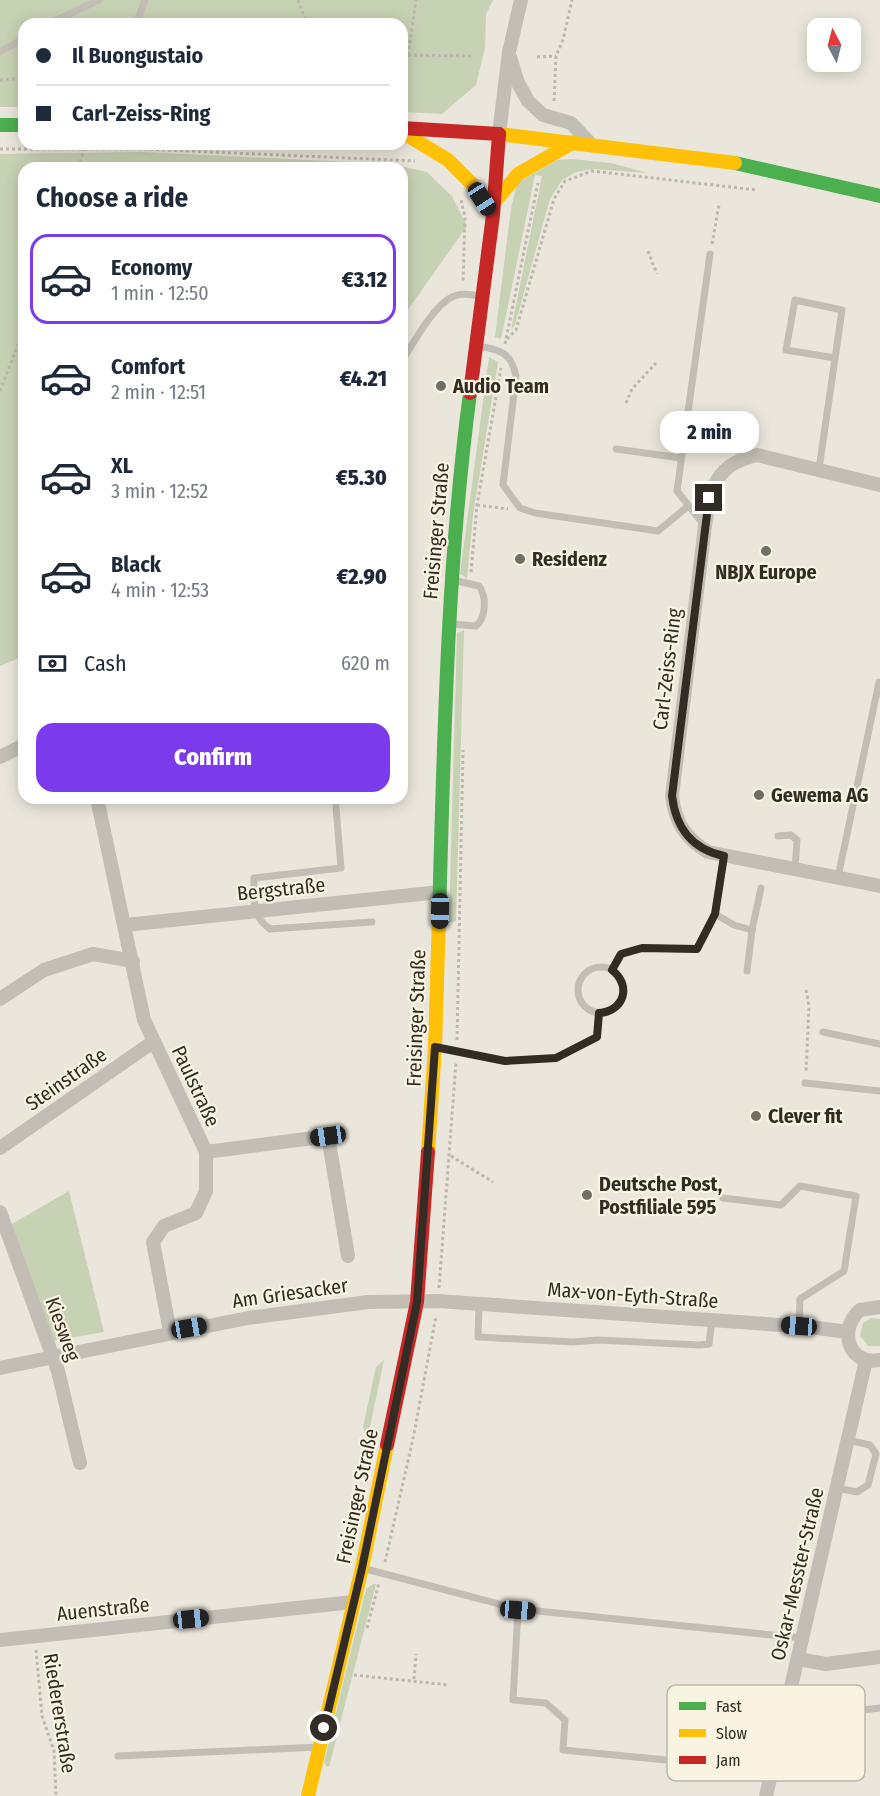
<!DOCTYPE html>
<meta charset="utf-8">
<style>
body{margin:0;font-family:"Fira Sans Condensed",sans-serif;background:#f2f2f3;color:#1f2937;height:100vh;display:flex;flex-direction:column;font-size:22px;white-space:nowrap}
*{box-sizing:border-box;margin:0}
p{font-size:20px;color:#747a83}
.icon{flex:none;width:33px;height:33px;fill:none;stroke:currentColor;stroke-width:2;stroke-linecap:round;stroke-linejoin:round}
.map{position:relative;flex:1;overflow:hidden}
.details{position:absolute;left:18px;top:162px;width:390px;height:642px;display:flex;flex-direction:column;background:#fff;border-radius:18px;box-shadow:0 3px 15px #0003}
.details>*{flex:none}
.top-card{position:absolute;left:18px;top:18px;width:390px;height:132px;border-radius:18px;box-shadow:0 3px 15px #0003;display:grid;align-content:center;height:132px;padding:0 18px;background:#fff}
.needle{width:39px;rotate:353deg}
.buttons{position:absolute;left:807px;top:18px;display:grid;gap:12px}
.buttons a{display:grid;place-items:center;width:54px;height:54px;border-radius:12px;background:#fff;box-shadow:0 3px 15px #0003;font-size:30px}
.end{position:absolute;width:27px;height:27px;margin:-14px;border:8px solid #332c24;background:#fff;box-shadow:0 0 0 3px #fff}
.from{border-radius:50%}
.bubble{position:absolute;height:42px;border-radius:18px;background:#fff;box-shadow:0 3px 15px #0003;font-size:20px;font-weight:800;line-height:42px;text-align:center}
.car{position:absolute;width:18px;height:36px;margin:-18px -9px;border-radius:8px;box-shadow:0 0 4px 2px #0007;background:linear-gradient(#222 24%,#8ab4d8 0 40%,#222 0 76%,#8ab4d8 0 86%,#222 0)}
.top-card b{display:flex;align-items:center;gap:21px;height:57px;font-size:22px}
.top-card b+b{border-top:2px solid #e0e1e3}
.top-card i{width:15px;height:15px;background:#1f2937}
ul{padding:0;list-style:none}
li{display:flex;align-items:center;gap:18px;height:90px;margin:0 12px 9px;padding:0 6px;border:3px solid transparent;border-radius:18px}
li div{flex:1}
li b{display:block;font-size:22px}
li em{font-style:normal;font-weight:800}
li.current{border-color:#7c3aed}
li>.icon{width:54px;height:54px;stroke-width:1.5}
h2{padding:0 18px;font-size:27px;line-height:72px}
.pay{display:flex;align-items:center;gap:15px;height:66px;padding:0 18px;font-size:22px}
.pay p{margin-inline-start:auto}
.cta{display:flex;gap:12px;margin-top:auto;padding:12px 18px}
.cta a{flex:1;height:69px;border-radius:18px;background:#7c3aed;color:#fff;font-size:24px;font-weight:800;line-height:69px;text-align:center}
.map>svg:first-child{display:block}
</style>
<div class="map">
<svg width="880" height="1796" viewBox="0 0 880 1796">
<rect width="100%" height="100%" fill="#ebe6db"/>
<g fill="#c7d2b4">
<path d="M0,0H493L486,14L485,48L476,85L442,114L402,112V24H24V107H0Z"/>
<path d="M143,152L391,164L427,172L452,196L467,226L402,318V168H24V656L0,666V154Z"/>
<path d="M571,159L611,163L648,173L593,169L576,172L562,180L550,199L515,325L511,330L542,176L535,175L501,339L495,337L511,208L517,183L557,160Z"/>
<path d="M489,357L498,362L473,515L467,578L460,574Z"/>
<path d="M464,630L456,921L449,923L457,633Z"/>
<path d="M69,1191L104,1332L53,1341L10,1225Z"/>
<path d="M871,1318L880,1319V1346H868L860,1336L863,1323Z"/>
<path d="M384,1360L367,1441L363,1427L376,1367Z"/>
<path d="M373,1584H376L329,1767L326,1766L324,1762L366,1589Z"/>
</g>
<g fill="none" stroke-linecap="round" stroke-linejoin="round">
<g stroke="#bcb6ad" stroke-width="3" stroke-dasharray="3 3" stroke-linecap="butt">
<path d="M298,0L307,24"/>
<path d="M402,55L472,56"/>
<path d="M408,55L416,0"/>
<path d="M537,57L556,56"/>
<path d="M0,80L24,78"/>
<path d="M554,101L556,56L563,40L572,0"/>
<path d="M0,149H144L415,161"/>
<path d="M78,168L86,144"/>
<path d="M461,200L465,217L463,283"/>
<path d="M712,244L719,205"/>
<path d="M648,251L657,274"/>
<path d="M507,339L516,330L554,199L565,181L592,171L757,190"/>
<path d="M505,344L538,183"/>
<path d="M0,391L24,329"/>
<path d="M626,403L632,389L656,363"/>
<path d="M477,505L508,509"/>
<path d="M471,572L477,505L501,368"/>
<path d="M806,990L809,1006L806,1072"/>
<path d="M457,1040L463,750"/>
<path d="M451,1156L493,1182"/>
<path d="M439,1288L456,1062"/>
<path d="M385,1562L413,1439L436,1316"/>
<path d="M367,1628L379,1583"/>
<path d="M36,1650L42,1716L54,1751L56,1796"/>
<path d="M354,1675L449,1685"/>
<path d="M414,1679L416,1654"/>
</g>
<g stroke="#c3beb5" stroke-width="7">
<path d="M48,24L99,0"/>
<path d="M136,24L145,0"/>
<path d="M0,52L24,38"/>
<path d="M477,346C499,349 512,353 516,376L503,485L520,508L535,513L658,531L687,507"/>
<path d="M402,361C413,344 433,306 452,297C461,292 471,295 481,296"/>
<path d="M616,449L681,458"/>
<path d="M819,469L842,310L795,300L786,350L835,358"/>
<path d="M705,526L677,491L710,254"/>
<path d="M450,624L476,626C486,618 487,597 479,586L453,580"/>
<path d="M336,807L341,868L254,878C254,900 251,916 270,929L372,922"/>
<path d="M778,836L791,835L797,840L795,869"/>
<path d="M838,877L879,682"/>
<path d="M715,914L734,925L752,930L761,888"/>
<circle cx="601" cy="990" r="23"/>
<path d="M612,970L621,954L642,948L697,949L715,914L724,856"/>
<path d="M747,971L752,930"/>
<path d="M823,1032L880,1044"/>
<path d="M435,1047L505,1061L556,1058L597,1037L599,1013"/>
<path d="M805,1083L880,1091"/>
<path d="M723,1198L781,1205L800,1186L856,1196L844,1271L800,1299L799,1326"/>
<path d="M479,1305L478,1337L573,1342L598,1340L699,1345L709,1344L712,1320"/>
<path d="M837,1488L857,1492L868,1485L876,1454L870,1445L848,1440"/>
<path d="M362,1568L518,1609L802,1638"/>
<path d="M518,1609L513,1700L546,1703L565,1720L563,1750L697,1763"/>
<path d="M118,1756L319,1747"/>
<path d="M731,1767L772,1770"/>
<path d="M813,1767L829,1714L880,1708"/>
</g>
<g stroke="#c3beb5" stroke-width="14">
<path d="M510,57L518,83L528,101L543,115L571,123L590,143"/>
<path d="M499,134L509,52L521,0"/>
<path d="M880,485L757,455C715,464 711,488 705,526L672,796C675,822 685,838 708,852L880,886"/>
<path d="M0,757L24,745"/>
<path d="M97,798L144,1020L206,1152L328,1136L348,1256"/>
<path d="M125,925L440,892"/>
<path d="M0,999L44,970L93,954L133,961"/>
<path d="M0,1148L153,1042"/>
<path d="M0,1212L58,1371L80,1463"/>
<path d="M880,1307L860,1310C838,1329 848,1366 880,1360"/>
<path d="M170,1332L153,1242L164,1226L196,1213L206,1191V1152"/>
<path d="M0,1368L248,1318L368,1302L438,1301L810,1327L847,1332"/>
<path d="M0,1640L353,1602"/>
<path d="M798,1659L826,1664L880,1657"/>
<path d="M766,1796L866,1360"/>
</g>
<g stroke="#4caf50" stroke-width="14">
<path d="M0,125H24"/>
<path d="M735,163L880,196"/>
<path d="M439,916C444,741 447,566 470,393"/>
</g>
<g stroke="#ffc107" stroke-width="14">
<path d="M402,132L448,160L471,183L493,215"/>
<path d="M499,134L735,163"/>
<path d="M493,204L518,174L574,142"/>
<path d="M428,1152L435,1047L439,916"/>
<path d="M308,1796L362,1568L387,1445"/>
</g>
<g stroke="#c62828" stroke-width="14">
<path d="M402,128L499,134"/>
<path d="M470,393L493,215L499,134"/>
<path d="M387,1445L417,1302L428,1152"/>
</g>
</g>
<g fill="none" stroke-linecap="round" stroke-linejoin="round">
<path stroke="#332c24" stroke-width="8" d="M324,1728L362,1568L417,1302L435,1047L505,1061L556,1058L597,1037L599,1013C624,1011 632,986 612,970L621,954L642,948L697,949L715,914L724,856C691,849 676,828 672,796L709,498"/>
</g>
<g fill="#736d64" stroke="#f9f3e1" stroke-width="2">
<circle cx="441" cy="386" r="6"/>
<circle cx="766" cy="551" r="6"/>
<circle cx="520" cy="559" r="6"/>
<circle cx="759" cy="795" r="6"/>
<circle cx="756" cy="1116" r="6"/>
<circle cx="587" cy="1195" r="6"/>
</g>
<g text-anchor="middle" stroke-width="4.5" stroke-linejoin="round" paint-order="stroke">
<g font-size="20" font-weight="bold" fill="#332c24" stroke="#f9f3e1" text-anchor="start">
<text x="453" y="393">Audio Team</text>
<text x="532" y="566">Residenz</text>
<text x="766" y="579" text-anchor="middle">NBJX Europe</text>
<text x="771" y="802">Gewema AG</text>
<text x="768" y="1123">Clever fit</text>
<text x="599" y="1191">Deutsche Post,<tspan x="599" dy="23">Postfiliale 595</tspan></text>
</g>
<g font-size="20" fill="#332c24" stroke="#f9f3e1">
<text transform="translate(436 531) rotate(-85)" y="7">Freisinger Straße</text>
<text transform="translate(667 669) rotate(-83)" y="7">Carl-Zeiss-Ring</text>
<text transform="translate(281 889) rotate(-6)" y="7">Bergstraße</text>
<text transform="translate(416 1018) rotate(-88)" y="7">Freisinger Straße</text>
<text transform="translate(66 1079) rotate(-35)" y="7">Steinstraße</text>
<text transform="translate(196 1086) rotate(65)" y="7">Paulstraße</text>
<text transform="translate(290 1293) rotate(-8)" y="7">Am Griesacker</text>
<text transform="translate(633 1295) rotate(4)" y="7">Max-von-Eyth-Straße</text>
<text transform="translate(63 1329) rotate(70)" y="7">Kiesweg</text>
<text transform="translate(357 1496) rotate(-78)" y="7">Freisinger Straße</text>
<text transform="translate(797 1574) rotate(-77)" y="7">Oskar-Messter-Straße</text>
<text transform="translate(103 1609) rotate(-6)" y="7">Auenstraße</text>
<text transform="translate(60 1713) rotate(81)" y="7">Riedererstraße</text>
</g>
</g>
<rect x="667" y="1685" width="198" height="96" rx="9" fill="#f9f3e1" stroke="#beb7a8" stroke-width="1.5"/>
<rect x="679" y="1702" width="27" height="8" fill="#4caf50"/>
<rect x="679" y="1729" width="27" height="8" fill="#ffc107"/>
<rect x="679" y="1756" width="27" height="8" fill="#c62828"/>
<g font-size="16" fill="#332c24">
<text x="716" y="1712">Fast</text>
<text x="716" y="1739">Slow</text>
<text x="716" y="1766">Jam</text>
</g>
</svg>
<div class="buttons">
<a><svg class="needle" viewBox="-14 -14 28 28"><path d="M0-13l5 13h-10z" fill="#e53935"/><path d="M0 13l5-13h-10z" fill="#747a83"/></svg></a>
</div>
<i class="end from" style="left:324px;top:1728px"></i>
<i class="end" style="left:709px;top:498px"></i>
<div class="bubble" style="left:660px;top:411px;width:99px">2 min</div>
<i class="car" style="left:482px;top:199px;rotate:147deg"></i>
<i class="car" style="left:440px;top:911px;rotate:181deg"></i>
<i class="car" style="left:328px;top:1136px;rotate:262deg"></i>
<i class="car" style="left:799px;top:1326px;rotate:274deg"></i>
<i class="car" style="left:189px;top:1328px;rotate:80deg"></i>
<i class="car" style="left:518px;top:1610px;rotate:95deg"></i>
<i class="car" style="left:191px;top:1619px;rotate:84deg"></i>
<div class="top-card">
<b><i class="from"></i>Il Buongustaio</b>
<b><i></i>Carl-Zeiss-Ring</b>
</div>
<section class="details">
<h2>Choose a ride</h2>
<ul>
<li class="current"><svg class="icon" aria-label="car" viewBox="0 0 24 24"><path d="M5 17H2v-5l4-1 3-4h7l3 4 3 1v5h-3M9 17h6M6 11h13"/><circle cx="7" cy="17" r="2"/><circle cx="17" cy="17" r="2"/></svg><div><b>Economy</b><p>1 min · 12:50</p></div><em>€3.12</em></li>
<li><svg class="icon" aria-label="car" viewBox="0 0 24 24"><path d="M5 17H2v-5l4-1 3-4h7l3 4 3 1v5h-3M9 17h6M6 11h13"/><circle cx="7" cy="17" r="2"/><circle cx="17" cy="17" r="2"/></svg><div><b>Comfort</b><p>2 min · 12:51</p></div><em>€4.21</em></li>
<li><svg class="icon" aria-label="car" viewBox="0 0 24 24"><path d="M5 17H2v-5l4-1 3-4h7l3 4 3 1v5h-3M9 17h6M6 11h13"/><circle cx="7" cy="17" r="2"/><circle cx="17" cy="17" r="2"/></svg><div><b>XL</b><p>3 min · 12:52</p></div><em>€5.30</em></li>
<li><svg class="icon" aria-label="car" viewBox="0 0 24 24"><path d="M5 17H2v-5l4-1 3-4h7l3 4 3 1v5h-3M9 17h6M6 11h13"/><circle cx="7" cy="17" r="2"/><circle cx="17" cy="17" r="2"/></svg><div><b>Black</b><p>4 min · 12:53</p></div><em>€2.90</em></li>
</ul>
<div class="pay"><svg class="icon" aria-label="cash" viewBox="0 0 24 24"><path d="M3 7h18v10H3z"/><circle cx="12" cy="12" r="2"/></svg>Cash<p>620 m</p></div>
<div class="cta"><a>Confirm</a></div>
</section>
</div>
